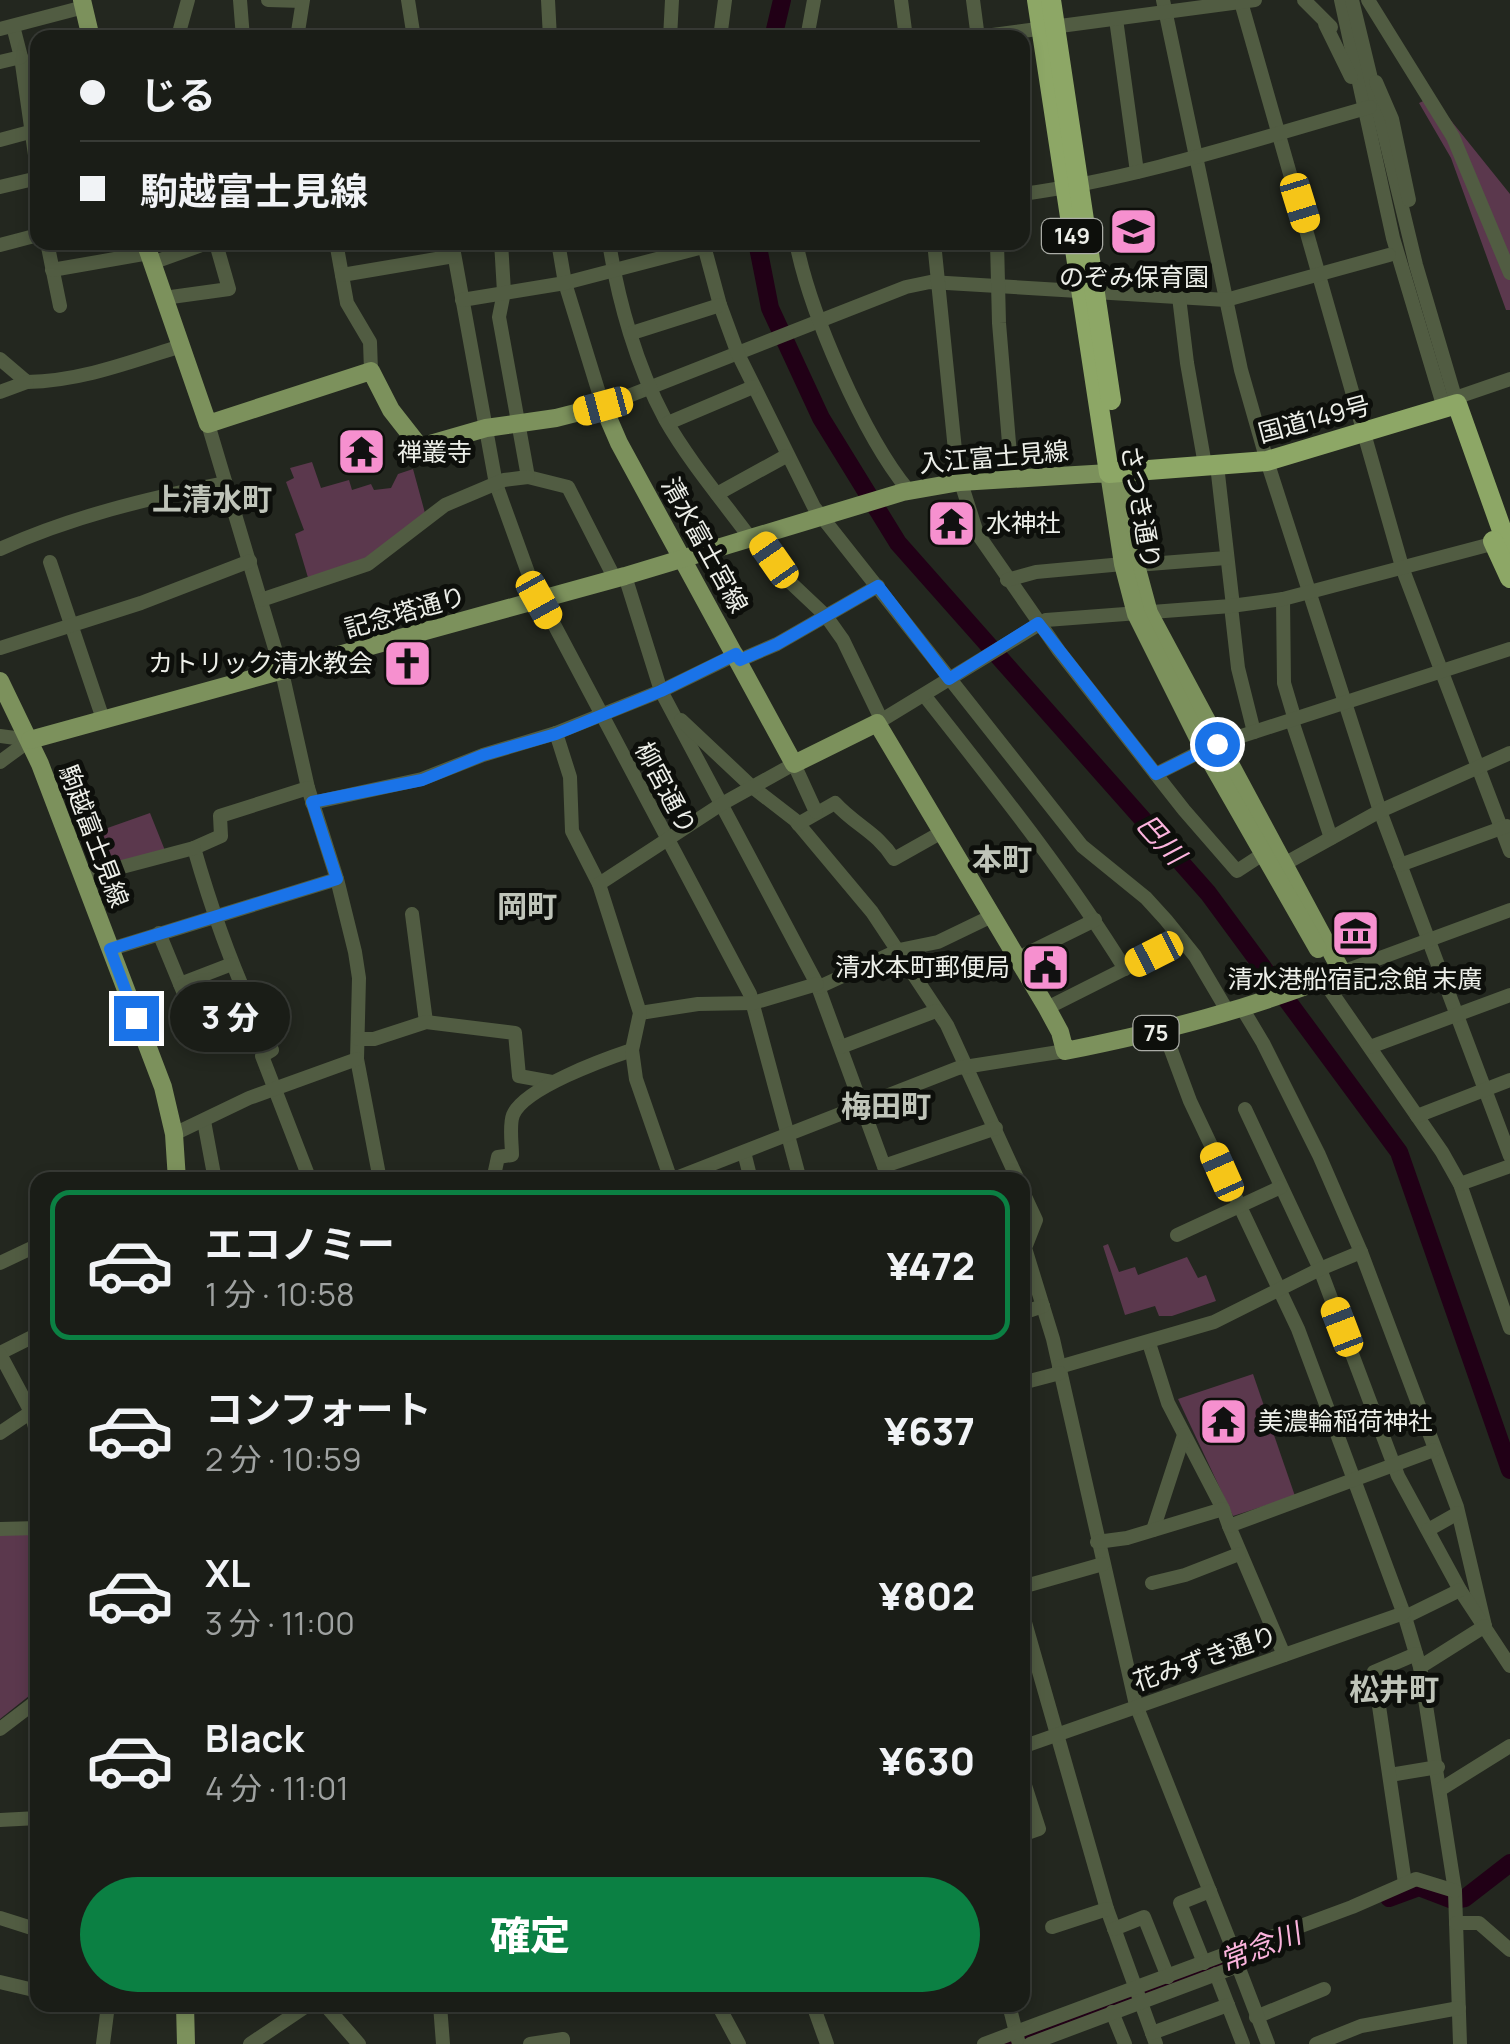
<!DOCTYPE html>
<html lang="ja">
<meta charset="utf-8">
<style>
body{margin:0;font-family:Manrope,"Noto Sans JP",sans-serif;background:#232620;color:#f1f3f6;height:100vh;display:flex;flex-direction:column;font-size:38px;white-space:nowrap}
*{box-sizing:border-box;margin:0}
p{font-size:32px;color:#9fa2a1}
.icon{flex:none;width:55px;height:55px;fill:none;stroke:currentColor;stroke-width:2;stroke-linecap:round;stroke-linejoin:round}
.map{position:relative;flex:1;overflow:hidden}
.drawer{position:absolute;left:30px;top:1172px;width:1000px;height:840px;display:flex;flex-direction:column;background:#1a1d17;border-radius:20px;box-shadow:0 5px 15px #0003,0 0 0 2px #383b36}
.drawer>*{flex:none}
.hud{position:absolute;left:30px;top:30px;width:1000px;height:220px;border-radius:20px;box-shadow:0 5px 15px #0003,0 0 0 2px #383b36;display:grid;align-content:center;height:220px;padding:0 50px;background:#1a1d17}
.end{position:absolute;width:45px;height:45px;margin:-22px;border:12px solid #1a73e8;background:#fff;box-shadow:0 0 0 5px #fff}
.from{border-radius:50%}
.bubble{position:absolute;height:70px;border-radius:35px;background:#1a1d17;box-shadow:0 5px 15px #0003,0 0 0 2px #383b36;font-size:32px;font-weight:800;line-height:70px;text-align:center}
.car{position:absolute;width:30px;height:60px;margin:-30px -15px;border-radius:12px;box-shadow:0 0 8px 2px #0007;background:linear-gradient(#f5c518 24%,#345 0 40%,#f5c518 0 76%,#345 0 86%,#f5c518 0)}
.hud b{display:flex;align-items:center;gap:35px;height:95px;font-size:38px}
.hud b+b{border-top:2px solid #383b36}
.hud i{width:25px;height:25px;background:#f1f3f6}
ul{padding:18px 0 0;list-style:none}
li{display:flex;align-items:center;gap:30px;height:150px;margin:0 20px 15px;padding:0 30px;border:5px solid transparent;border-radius:20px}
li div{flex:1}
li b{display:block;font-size:38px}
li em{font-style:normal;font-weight:800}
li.active{border-color:#0b8043}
li>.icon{width:90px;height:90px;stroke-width:1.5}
.cta{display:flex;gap:20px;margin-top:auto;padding:20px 50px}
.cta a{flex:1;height:115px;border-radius:60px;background:#0b8043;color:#fff;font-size:40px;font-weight:800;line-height:115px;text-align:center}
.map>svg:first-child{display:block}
</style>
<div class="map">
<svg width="1510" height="2044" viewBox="0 0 1510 2044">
<rect width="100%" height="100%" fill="#23271f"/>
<g fill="#5b384d">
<path d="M1432,97L1510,194V310H1506L1451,158L1419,103Z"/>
<path d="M312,462L321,488L349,480L352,490L371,484L374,490L391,488L398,474L413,469L425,513L369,558L309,581L295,534L304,530L286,482L294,478L290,468Z"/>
<path d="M150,813L166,853L97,870L90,859L107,853L99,831Z"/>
<path d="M1108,1244L1119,1272L1135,1267L1138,1275L1187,1257L1198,1278L1206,1275L1216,1301L1172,1316H1159L1155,1306L1125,1315L1103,1246Z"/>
<path d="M1253,1374L1295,1496L1233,1516L1178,1399Z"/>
<path d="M0,1534H32L34,1692L0,1719Z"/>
</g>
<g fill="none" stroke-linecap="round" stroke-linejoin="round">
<g stroke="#210016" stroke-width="18">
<path d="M773,38L782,0"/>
<path d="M757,242L770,308L821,418L898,543L1208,893L1399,1152L1510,1470"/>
<path d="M1389,1898L1419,1887L1453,1900L1465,1898L1510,1863"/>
<path d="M1005,2044L1281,1940"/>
</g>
<g stroke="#515c42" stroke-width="14">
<path d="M240,0L243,38"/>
<path d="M268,0L302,1"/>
<path d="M408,0L414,38"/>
<path d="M548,0L550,38"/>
<path d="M901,0L906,38"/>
<path d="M973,0L978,38"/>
<path d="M1163,0L1241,370L1267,461L1380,811L1510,1156"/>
<path d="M1304,0L1331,27"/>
<path d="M1341,0L1393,238L1444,408"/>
<path d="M1352,0L1416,265L1457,404"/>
<path d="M1368,0L1453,137L1510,273"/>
<path d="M1241,2L1403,570L1510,851"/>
<path d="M1116,19L1137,172"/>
<path d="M1325,24L1351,77"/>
<path d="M13,26L21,57L38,176"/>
<path d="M0,29L84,7"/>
<path d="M183,38L180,29L188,0"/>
<path d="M297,38L303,0"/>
<path d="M670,38L672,0"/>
<path d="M720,38L725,0"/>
<path d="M807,38L814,0"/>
<path d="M970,38L1255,0"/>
<path d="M0,62L21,57"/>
<path d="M1376,82L1392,119L1409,200"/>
<path d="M0,140L37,130"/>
<path d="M0,187L38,178"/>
<path d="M1022,194C1141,178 1256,139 1370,107"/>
<path d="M47,242L60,306"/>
<path d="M336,242L347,303L370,342L371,371"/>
<path d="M452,242L496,484L531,581L750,994L800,1180"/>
<path d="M501,242L504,292L499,317L528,477L568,487L615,579"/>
<path d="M558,242L565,283L603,406L906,287L930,282L1226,300L1389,255"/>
<path d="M609,242C618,301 637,367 665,419C689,461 722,500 751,539"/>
<path d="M703,242L720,305L738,354L814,507L1082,846L1146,898L1166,920L1195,956L1228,1012"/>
<path d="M796,242C810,313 863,435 908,490"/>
<path d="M934,242L957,470L977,533L1059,651L1184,810L1237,871L1263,854"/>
<path d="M997,242L999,323L1012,479"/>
<path d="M0,245L38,235"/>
<path d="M152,263L210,242"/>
<path d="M52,270L149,253"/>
<path d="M342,275L454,256"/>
<path d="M1179,297L1187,363L1205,465"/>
<path d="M164,298L229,289L217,247"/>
<path d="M462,300L565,283L703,247"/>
<path d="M632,333L720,305"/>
<path d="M0,359L27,382C81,381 130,362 181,346"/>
<path d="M0,392L27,382"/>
<path d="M1455,398L1510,379"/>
<path d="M668,423L753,387"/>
<path d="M208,424L282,672L308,788L337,879L355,952L359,978L357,1059L380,1180"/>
<path d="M1217,465L1233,606"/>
<path d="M717,494L786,456"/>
<path d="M758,537L791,583L826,616L843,640L882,721"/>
<path d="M0,549C71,517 148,498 225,483"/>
<path d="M50,562L103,719"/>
<path d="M1136,565L1226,558"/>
<path d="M625,576L661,691L817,984L889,1180"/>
<path d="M1007,580L1036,572L1123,564"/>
<path d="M1283,599L1284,683L1295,720"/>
<path d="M261,600L368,564L445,505L504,480L528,477"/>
<path d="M1231,606L1238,668L1254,732"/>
<path d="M0,648L141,603L250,561"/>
<path d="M740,660L777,644L878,586"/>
<path d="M924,695C994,784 1065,872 1125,969"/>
<path d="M681,720L751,786L795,820L872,912L947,1025L1018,1180"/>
<path d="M1292,721L1331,838"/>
<path d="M877,723L1046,620L1231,606L1283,599L1499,542"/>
<path d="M556,733L570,777L572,831L599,884"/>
<path d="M0,736L30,740"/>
<path d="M1217,744L1510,649"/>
<path d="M0,762L30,740"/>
<path d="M1156,774L1204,750"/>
<path d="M308,788L220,816L221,836L194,848C214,918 238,985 272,1050L262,1056L310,1180"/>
<path d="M312,803L422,779L483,755L556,733L661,691L737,654"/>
<path d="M798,824L835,803C856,826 877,832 894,859L942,832"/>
<path d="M1286,863L1380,811L1510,753"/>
<path d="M1400,865L1507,826"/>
<path d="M84,877L194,848"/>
<path d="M412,914L426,1022"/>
<path d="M159,933L201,1035L222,1026L215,1011L246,997"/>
<path d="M111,949L337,879"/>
<path d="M1018,958L1095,920"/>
<path d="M1342,972L1510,910"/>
<path d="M1323,980L1442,1152L1460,1184L1510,1328"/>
<path d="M180,984L232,964"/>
<path d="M819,987L899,950L938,942L992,916"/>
<path d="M1047,1008L1182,940"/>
<path d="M1242,1008L1263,1043L1319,1155L1361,1252L1457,1507L1485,1626"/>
<path d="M640,1013L698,1004L753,1003L817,984"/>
<path d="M1164,1031L1190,1101L1298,1329L1405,1617L1420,1667L1455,1891L1460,2044"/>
<path d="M358,1039H374L426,1022L515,1033L519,1076L552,1082"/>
<path d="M841,1047L936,1011"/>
<path d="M1370,1047L1510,995"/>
<path d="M1245,1109L1320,1269L1398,1476L1460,1590L1510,1666"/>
<path d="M1417,1116L1510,1080"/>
<path d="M204,1121L215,1180"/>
<path d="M174,1134L249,1098L357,1059"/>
<path d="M744,1152L751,1180"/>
<path d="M884,1166L996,1128"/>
<path d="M493,1180L498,1157L512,1155C512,1144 509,1125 513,1115C524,1088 605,1059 632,1050"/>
<path d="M671,1180L636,1079L632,1050L640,1013L599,884L720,805L794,764L816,812"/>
<path d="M671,1180L958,1068L1065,1051"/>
<path d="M1460,1184L1510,1166"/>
<path d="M1022,1190L1036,1220L1025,1248L1053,1339L1136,1705L1234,1952"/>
<path d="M1177,1235L1281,1187"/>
<path d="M0,1263L38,1245"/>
<path d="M1022,1313L1043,1306"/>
<path d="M1149,1343L1168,1403L1223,1509"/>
<path d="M0,1353L38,1334"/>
<path d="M0,1354L31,1412L36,1431L38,1516"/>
<path d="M1059,1367L1214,1322L1320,1269L1361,1252"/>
<path d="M1022,1383L1060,1373"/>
<path d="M0,1433L37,1408"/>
<path d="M1229,1526L1284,1655"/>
<path d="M0,1529L38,1528"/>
<path d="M1153,1530L1184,1435"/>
<path d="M1428,1530L1458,1513"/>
<path d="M1097,1542L1127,1538L1223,1509L1229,1526L1434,1450"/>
<path d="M1152,1583L1185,1575L1239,1554"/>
<path d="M1022,1587L1103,1564"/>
<path d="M1022,1612L1107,1909L1156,2044"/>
<path d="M1405,1617L1460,1590"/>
<path d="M1420,1667L1485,1626"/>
<path d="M0,1729L38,1700"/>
<path d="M1022,1747L1404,1613"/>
<path d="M1390,1775L1438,1767"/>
<path d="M1022,1776L1039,1829L1022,1835"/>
<path d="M1441,1789L1510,1746"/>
<path d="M0,1820L38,1818"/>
<path d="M1405,1883L1374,1672L1416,1654"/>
<path d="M0,1918L38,1930"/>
<path d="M1456,1923H1479L1510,1950"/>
<path d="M1052,1927L1107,1909"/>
<path d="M1114,1929L1144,1917L1168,1977"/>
<path d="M1204,1963L1180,1903L1210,1891"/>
<path d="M1216,1974L1243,2044"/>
<path d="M0,1982L38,1991"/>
<path d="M325,2005L359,2044"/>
<path d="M440,2005L443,2044"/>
<path d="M718,2005L739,2044"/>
<path d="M813,2005L827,2044"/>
<path d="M1009,2005L1019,2044"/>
<path d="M1112,2012L1125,2044"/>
<path d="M1256,2017L1324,1989"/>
<path d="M1152,2033L1228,2005"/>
<path d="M103,2044L108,2005"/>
<path d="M250,2044L308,2005"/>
<path d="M530,2044L563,2039V2044"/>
<path d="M984,2044L1352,1907L1416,1879L1455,1891"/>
<path d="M1030,2044L1238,1966L1268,2044"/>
<path d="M1316,2044L1361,2026L1459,2008"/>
</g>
<g stroke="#7c915c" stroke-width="18">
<path d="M82,0L91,38"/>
<path d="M145,242L208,424L371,371L391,410L420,447L486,428L556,418L603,406L619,443L794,764L877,723L1047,1008L1060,1032L1065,1051C1160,1032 1252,1009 1342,972L1149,613L1136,565L1121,471"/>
<path d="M0,681L40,764L163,1087L174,1134L177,1180"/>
<path d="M30,740L625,576L903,492L960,482L1109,473L1123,564L1136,614L1204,750L1318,949"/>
<path d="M185,2005L186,2044"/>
</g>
<g stroke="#8da766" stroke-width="20">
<path d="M1037,0L1109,473L1267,461L1457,404L1510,553"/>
<path d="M1051,0L1111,400"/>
<path d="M1493,541L1510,578"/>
</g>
</g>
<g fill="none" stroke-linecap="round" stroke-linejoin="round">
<path stroke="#1a73e8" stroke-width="12" d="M136,1018L110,949L337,879L312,802L422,780L483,755L556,734L661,691L736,654L740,660L777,644L878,586L949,679L1038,623L1156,774L1217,744"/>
</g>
<defs>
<symbol id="school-square" viewBox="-11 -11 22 22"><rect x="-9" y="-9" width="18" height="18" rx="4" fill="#f690cf" stroke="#0d0f0b"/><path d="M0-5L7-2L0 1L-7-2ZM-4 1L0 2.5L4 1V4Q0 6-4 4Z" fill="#111"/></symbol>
<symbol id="temple-square" viewBox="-11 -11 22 22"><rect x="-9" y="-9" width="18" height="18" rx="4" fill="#f690cf" stroke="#0d0f0b"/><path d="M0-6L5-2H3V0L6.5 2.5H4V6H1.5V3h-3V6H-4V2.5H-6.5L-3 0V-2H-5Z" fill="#111"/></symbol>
<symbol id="church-square" viewBox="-11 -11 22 22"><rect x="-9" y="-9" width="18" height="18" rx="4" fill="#f690cf" stroke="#0d0f0b"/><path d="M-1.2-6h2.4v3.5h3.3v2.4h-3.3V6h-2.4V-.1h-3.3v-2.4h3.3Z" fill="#111"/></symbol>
<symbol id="museum-square" viewBox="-11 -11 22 22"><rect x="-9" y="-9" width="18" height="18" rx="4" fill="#f690cf" stroke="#0d0f0b"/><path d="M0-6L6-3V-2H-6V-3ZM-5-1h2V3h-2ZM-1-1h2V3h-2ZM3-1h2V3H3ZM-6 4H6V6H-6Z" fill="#111"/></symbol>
<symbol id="civic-square" viewBox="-11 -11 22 22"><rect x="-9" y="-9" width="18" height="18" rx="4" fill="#f690cf" stroke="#0d0f0b"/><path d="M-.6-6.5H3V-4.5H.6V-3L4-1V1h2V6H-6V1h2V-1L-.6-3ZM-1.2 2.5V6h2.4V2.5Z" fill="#111"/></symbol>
</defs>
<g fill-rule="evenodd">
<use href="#school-square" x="1106" y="204" width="55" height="55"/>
<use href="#temple-square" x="334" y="424" width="55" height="55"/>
<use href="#temple-square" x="924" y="496" width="55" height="55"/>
<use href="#church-square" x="380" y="636" width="55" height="55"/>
<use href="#museum-square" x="1328" y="906" width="55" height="55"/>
<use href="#civic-square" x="1018" y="940" width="55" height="55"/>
<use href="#temple-square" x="1196" y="1394" width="55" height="55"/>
</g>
<g text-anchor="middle" stroke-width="10" stroke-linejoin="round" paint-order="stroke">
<g fill="#0d0f0b" stroke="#aaaca6" stroke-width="2.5">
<rect x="1042" y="219" width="60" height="34" rx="8"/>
<rect x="1133.5" y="1016" width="45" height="34" rx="8"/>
</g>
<g font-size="22" font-weight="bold" fill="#edefe9">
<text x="1072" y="244">149</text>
<text x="1156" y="1041">75</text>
</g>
<g font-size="25" fill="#edefe9" stroke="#0d0f0b" text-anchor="start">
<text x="1134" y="286" text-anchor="middle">のぞみ保育園</text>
<text x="397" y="461">禅叢寺</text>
<text x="986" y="532">水神社</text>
<text x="373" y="672" text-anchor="end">カトリック清水教会</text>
<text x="1010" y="976" text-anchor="end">清水本町郵便局</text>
<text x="1355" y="988" text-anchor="middle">清水港船宿記念館 末廣</text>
<text x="1258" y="1430">美濃輪稲荷神社</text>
</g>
<g font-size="25" fill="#edefe9" stroke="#0d0f0b">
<text transform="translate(1314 419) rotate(-15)" y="9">国道149号</text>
<text transform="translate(994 457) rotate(-5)" y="9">入江富士見線</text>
<text transform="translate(1141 507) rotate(80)" y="9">さつき通り</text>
<text transform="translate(705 545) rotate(61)" y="9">清水富士宮線</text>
<text transform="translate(405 612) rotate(-16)" y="9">記念塔通り</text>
<text transform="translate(666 788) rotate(62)" y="9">柳宮通り</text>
<text transform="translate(94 836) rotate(69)" y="9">駒越富士見線</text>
<text transform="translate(1205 1658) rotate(-19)" y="9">花みずき通り</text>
</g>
<g font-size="28" font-style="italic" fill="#fcb4de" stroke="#0d0f0b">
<text transform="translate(1161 839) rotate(48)" y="10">巴川</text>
<text transform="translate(1260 1947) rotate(-21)" y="10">常念川</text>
</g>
<g font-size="30" font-weight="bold" fill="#bfc4b9" stroke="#0d0f0b">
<text x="212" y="510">上清水町</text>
<text x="1002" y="870">本町</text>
<text x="527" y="917">岡町</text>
<text x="886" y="1117">梅田町</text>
<text x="1394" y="1700">松井町</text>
</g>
</g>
</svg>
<i class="end from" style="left:1217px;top:744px"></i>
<i class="end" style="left:136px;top:1018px"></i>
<div class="bubble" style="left:170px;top:982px;width:120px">3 分</div>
<i class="car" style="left:1300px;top:203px;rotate:163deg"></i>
<i class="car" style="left:603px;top:406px;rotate:255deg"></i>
<i class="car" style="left:774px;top:560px;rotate:325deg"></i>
<i class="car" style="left:539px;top:600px;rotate:151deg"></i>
<i class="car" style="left:1154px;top:954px;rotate:243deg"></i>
<i class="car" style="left:1222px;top:1172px;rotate:336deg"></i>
<i class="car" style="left:1342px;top:1327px;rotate:339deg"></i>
<div class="hud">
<b><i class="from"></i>じる</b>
<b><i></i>駒越富士見線</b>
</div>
<section class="drawer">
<ul>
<li class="active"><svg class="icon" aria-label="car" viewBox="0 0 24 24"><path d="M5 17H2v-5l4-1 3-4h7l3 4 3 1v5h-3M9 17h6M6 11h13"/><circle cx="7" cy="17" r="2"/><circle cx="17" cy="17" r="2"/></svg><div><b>エコノミー</b><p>1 分 · 10:58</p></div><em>¥472</em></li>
<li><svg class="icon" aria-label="car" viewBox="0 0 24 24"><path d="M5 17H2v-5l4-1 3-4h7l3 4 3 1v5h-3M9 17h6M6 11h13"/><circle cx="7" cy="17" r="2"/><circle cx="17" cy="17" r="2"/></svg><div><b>コンフォート</b><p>2 分 · 10:59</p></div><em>¥637</em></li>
<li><svg class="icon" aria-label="car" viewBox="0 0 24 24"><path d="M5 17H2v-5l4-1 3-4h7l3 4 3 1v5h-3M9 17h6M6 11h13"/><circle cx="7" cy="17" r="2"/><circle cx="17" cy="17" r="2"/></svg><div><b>XL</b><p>3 分 · 11:00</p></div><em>¥802</em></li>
<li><svg class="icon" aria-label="car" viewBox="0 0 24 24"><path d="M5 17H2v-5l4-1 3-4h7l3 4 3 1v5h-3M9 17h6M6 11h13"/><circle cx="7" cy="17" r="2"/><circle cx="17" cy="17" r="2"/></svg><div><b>Black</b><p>4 分 · 11:01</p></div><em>¥630</em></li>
</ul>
<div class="cta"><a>確定</a></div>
</section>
</div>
